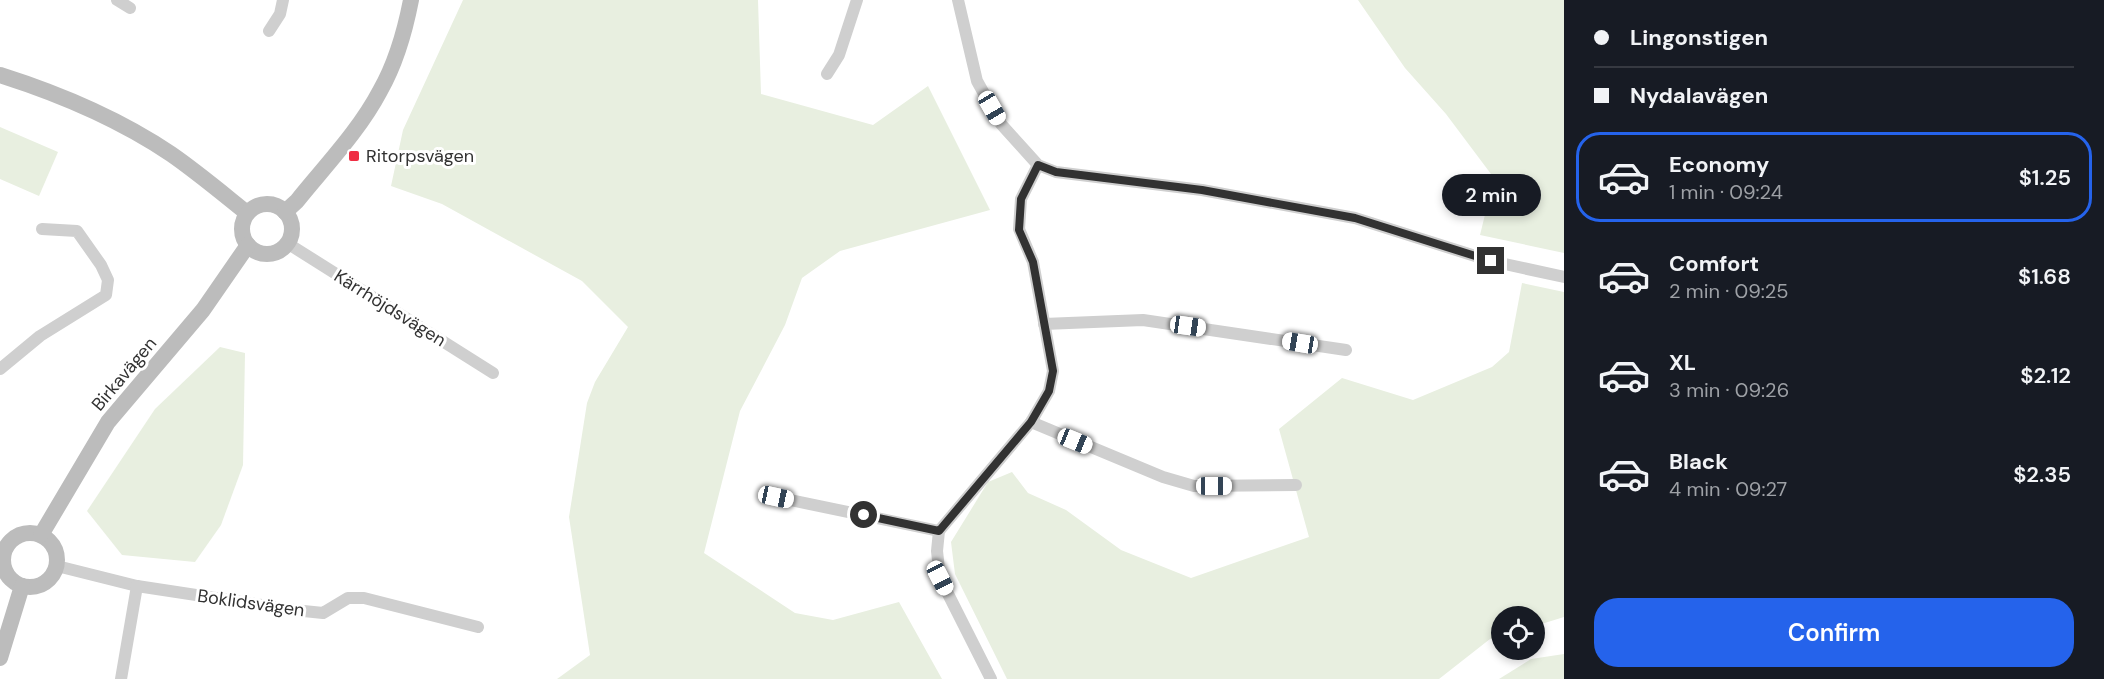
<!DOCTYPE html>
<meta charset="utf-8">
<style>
body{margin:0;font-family:"DM Sans",sans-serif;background:#242831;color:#f1f3f6;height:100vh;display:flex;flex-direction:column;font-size:22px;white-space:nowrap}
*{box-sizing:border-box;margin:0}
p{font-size:20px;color:#9ea1a6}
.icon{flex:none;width:33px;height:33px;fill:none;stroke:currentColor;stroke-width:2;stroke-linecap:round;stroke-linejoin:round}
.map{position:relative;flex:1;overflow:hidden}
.drawer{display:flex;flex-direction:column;background:#171b24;width:540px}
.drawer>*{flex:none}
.guide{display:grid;align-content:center;height:132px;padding:0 30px;background:#171b24}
.tools{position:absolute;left:1491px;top:606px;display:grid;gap:12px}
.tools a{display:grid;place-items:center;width:54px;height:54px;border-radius:50%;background:#171b24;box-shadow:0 3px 9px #0003;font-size:30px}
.end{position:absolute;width:27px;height:27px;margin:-14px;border:8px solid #323232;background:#fff;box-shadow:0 0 0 3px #fff}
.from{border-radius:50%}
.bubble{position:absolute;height:42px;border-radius:21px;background:#171b24;box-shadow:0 3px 9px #0003;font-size:20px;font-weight:600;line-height:42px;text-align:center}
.car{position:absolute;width:18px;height:36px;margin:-18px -9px;border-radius:8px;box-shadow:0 0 4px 2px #0007;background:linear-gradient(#fff 24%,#345 0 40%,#fff 0 76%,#345 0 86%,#fff 0)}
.guide b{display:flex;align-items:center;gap:21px;height:57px;font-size:22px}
.guide b+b{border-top:2px solid #363941}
.guide i{width:15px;height:15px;background:#f1f3f6}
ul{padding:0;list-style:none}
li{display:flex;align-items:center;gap:18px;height:90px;margin:0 12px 9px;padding:0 18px;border:3px solid transparent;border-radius:24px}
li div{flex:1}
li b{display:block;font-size:22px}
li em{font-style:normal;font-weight:600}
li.on{border-color:#2563eb}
li>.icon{width:54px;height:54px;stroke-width:1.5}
.primary-button{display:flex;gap:12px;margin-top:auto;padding:12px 30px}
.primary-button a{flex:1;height:69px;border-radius:24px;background:#2563eb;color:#fff;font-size:24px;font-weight:600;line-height:69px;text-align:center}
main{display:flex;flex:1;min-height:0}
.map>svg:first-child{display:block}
</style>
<main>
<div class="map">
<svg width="1564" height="679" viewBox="0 0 1564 679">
<rect width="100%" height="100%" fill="#fff"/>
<g fill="#e8efe0">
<path d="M463,0H758L761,94L873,125L928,86L990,210L840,251L802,278L785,325L740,411L704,553L795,613L833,620L899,602L942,679H557L590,655L569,517L587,403L595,382L628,327L582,281L442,204L391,186L403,130Z"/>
<path d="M1358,0H1564V253L1480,235L1494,178L1446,114L1405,68Z"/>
<path d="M0,127L58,152L39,196L0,179Z"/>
<path d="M1522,283L1564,292V617L1535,626L1534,616H1502L1501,636L1490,639L1439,679H1007L955,574L951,542L988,482L1012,472L1028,493L1066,510L1121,550L1191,578L1309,537L1279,429L1342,378L1413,400L1492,367L1509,352Z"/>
<path d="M220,347L245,353L243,465L221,525L195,562L122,555L87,511L155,409Z"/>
<path d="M1564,654V679H1499L1531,659Z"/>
</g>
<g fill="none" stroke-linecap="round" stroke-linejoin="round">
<g stroke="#cfcfcf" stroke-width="12">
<path d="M117,0L130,8"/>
<path d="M958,0L977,81L1001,124L1038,165L1056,172L1202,190L1355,218L1491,261L1564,277"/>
<path d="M269,31L280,14L283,0"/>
<path d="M827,74L839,55L857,0"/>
<path d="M287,243L493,373"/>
<path d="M1044,324L1143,320L1346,350"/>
<path d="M0,369L40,336L106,295L108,280L101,265L77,231L42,229"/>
<path d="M1031,422L1163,477L1194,486L1296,485"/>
<path d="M776,497L939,531"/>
<path d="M0,550L4,552"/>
<path d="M57,566L137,586L294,610L323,613L348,598H364L478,627"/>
<path d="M121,679L137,586"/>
<path d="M991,679L940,578L937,551L939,531L1031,422L1049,391L1053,371L1033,262L1019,229L1021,199L1038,165"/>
</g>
<g stroke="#bcbcbc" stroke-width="16">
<path d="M0,75C60,94 119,119 171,154C197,172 222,193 247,213"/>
<circle cx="267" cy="229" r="25"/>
<path d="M285,212L297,201C325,166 359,131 380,91C396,63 405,31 411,0"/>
<circle cx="30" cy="560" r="27"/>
<path d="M41,535L108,422L203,310L248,245"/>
<path d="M0,658L22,586"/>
</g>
</g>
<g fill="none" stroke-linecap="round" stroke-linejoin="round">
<path stroke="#323232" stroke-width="8" d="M864,515L939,531L1031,422L1049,391L1053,371L1033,262L1019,230L1021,199L1038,165L1056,172L1202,190L1355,218L1491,261"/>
</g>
<rect fill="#ef2e44" stroke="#fff" stroke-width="2" x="348" y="150" width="12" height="12" rx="3"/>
<g text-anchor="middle" stroke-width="6" stroke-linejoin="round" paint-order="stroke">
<g font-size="18" fill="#323232" stroke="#fff" text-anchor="start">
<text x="366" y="162">Ritorpsvägen</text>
</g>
<g font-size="18" fill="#323232" stroke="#fff">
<text transform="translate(390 308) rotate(32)" y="6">Kärrhöjdsvägen</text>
<text transform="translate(124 374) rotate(-50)" y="6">Birkavägen</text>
<text transform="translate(251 603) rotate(8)" y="6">Boklidsvägen</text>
</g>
</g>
</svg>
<div class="tools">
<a><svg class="icon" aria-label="locate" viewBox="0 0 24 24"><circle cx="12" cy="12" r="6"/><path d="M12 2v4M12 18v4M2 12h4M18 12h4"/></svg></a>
</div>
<i class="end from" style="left:864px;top:515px"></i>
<i class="end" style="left:1491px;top:261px"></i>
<div class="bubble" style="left:1442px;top:174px;width:99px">2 min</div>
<i class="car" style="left:992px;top:108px;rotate:150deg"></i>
<i class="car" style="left:1188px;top:326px;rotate:98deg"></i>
<i class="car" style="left:1300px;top:343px;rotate:279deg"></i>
<i class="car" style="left:1075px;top:441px;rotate:112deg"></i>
<i class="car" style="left:1214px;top:486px;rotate:90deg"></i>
<i class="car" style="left:776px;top:497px;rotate:102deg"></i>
<i class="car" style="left:940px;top:578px;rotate:153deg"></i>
</div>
<section class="drawer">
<div class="guide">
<b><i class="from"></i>Lingonstigen</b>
<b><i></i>Nydalavägen</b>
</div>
<ul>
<li class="on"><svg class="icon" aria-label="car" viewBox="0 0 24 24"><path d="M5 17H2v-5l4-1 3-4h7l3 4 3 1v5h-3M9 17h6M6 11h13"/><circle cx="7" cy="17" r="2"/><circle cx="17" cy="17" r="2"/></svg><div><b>Economy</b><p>1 min · 09:24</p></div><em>$1.25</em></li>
<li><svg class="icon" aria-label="car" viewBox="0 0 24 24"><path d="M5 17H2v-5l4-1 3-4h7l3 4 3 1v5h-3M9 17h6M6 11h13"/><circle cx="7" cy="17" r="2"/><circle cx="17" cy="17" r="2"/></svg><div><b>Comfort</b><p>2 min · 09:25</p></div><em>$1.68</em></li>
<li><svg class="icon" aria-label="car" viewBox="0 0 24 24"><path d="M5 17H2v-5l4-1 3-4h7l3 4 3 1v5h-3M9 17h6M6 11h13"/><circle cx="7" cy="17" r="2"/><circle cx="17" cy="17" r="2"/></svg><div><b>XL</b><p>3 min · 09:26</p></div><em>$2.12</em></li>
<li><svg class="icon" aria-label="car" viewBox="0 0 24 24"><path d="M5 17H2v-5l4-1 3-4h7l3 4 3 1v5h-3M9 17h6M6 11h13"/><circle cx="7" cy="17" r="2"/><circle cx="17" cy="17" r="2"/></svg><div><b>Black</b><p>4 min · 09:27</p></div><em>$2.35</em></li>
</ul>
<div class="primary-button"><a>Confirm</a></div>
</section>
</main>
